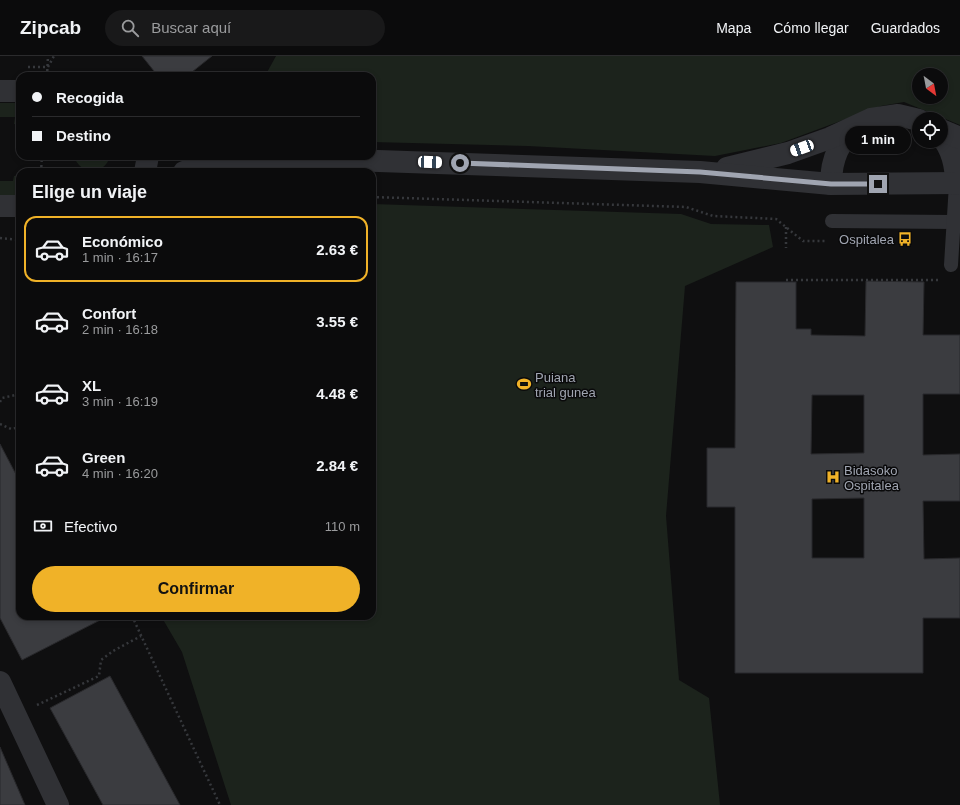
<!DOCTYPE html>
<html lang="es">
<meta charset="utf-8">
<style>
body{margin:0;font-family:Arial,sans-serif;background:#19191a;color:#f1f3f6;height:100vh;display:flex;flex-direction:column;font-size:15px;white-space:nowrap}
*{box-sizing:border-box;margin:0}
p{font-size:13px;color:#9a9b9d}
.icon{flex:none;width:22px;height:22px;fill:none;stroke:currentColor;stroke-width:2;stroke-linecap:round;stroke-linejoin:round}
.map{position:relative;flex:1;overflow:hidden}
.panel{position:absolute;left:16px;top:112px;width:360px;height:452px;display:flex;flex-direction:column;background:#0b0b0c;border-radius:12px;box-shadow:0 2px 6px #0003,0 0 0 1px #2b2b2d}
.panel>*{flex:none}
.guide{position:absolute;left:16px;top:16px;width:360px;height:88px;border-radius:12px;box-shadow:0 2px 6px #0003,0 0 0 1px #2b2b2d;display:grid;align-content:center;height:88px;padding:0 16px;background:#0b0b0c}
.needle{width:26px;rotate:148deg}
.fabs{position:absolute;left:912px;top:12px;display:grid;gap:8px}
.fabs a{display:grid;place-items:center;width:36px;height:36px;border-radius:50%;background:#0b0b0c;box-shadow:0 2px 6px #0003,0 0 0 1px #2b2b2d;font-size:20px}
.end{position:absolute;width:18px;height:18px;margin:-9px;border:5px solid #a0a5b1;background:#111;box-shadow:0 0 0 2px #111}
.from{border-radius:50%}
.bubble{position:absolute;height:28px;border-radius:14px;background:#0b0b0c;box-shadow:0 2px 6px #0003,0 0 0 1px #2b2b2d;font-size:13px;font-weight:800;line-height:28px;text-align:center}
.car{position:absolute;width:12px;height:24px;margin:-12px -6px;border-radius:5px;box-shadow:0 0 3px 1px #0007;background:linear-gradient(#fff 24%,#345 0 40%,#fff 0 76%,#345 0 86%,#fff 0)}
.guide b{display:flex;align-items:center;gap:14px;height:38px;font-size:15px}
.guide b+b{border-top:1px solid #2b2b2d}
.guide i{width:10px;height:10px;background:#f1f3f6}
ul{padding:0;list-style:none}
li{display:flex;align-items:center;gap:12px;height:66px;margin:0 8px 6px;padding:0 8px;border:2px solid transparent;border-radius:12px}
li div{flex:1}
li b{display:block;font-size:15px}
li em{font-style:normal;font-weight:800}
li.on{border-color:#f0b228}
li>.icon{width:36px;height:36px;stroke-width:1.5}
h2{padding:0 16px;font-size:18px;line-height:48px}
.pay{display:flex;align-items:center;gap:10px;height:44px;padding:0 16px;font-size:15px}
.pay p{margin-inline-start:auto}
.primary-button{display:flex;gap:8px;margin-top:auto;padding:8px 16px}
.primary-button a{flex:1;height:46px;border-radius:24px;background:#f0b228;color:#111;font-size:16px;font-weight:800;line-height:46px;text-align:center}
header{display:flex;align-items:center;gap:24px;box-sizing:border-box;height:56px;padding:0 20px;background:#0b0b0c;border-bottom:1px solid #2b2b2d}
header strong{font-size:19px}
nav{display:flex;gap:22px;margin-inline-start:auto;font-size:14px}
.search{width:280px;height:36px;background:#19191a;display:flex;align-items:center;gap:10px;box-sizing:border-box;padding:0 14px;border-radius:22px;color:#9a9b9d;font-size:15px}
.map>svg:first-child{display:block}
</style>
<header>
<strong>Zipcab</strong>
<div class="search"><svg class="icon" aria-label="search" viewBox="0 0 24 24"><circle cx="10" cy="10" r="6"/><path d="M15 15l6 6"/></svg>Buscar aquí</div>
<nav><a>Mapa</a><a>Cómo llegar</a><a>Guardados</a></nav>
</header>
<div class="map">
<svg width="960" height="749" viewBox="0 0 960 749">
<rect width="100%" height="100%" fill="#0f0f10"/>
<g fill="#1c231c" fill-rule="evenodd">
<path d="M276,0H960V69L904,46L881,50L781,87L715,100L528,90L372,86V20H265ZM919,19H941V41H919Z"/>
<path d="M0,47H20V68H14L15,61H0Z"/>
<path d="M74,100H110C105,120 79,119 74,100Z"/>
<path d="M20,119V139H0V125H13L14,120Z"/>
<path d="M372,148L681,158L711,168L769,169L773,191L685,230L666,460L679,624L709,642L720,749H231L182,596L161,560H372Z"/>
</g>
<g fill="#3b3c40" stroke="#29292c" fill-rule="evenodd">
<path d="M142,0H212L187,20H158Z"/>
<path d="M866,225L924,226L923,279H960V338H923V399L960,398V445H923L924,503L960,502V562H923V617H735V451H707V392H735L736,226H796V273H811V279L865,280ZM812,339H864V397L811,398ZM864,442V502H812V443Z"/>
<path d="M0,388L20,426V560H108L22,604L0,562Z"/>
<path d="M110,620L180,749H103L50,652Z"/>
<path d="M0,691L25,749H0Z"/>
</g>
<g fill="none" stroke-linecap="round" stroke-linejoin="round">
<g stroke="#36383c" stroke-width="2.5" stroke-dasharray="2 3" stroke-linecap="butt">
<path d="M28,11H48L54,0"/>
<path d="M47,20L48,0"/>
<path d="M41,116L42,100"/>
<path d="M372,141L686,151L713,160L776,163L803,185H826"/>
<path d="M786,171V192"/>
<path d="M0,182L20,184"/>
<path d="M786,224H938"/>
<path d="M0,346L2,342L20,338"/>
<path d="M0,368L11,373L20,371"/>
<path d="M132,560L220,749"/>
<path d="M37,649L99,620L101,604L113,595L141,580"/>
</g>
<g stroke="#303135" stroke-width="14">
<path d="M832,165L954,166"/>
<path d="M951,209L956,128"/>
</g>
<g stroke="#303135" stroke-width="22">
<path d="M941,80C953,94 956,110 956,128"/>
<path d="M145,116L148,100"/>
<path d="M831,128C831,103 839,84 859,69"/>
<path d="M0,626L58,749"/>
</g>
<g stroke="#303135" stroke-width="22">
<path d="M0,35H20"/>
<path d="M941,74L960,82"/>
<path d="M727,112L788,97L830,82L871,63L898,59L919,64"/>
<path d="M184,116L232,100L700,116L831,128L960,127"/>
<path d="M0,150H20"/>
</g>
</g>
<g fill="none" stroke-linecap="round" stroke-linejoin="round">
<path stroke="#a0a5b1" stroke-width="5" d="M460,107L700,116L831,128H878"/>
</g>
<defs>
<symbol id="bus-bare" viewBox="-9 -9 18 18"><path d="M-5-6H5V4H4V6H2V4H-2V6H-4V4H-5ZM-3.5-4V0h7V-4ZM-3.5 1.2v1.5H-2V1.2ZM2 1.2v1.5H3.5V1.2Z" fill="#f0b228" stroke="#0a0a0b" stroke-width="2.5" paint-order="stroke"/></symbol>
<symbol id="stadium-bare" viewBox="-9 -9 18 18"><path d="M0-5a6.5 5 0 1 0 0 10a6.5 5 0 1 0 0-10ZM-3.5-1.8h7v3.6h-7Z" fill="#f0b228" stroke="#0a0a0b" stroke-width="2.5" paint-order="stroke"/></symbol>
<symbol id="hospital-bare" viewBox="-9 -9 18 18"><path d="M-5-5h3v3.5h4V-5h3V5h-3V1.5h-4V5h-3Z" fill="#f0b228" stroke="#0a0a0b" stroke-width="2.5" paint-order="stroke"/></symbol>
</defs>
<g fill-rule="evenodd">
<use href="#bus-bare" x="895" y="173" width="20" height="20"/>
<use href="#stadium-bare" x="514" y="318" width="20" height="20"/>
<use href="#hospital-bare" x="823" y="411" width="20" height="20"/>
</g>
<g text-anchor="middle" stroke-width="3" stroke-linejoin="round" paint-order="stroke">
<g font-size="13" fill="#a0a5b1" stroke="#0a0a0b" text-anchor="start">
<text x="894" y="188" text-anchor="end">Ospitalea</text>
<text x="535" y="326">Puiana<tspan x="535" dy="15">trial gunea</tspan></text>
<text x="844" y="419">Bidasoko<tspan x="844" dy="15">Ospitalea</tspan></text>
</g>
</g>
</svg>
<div class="fabs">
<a><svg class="needle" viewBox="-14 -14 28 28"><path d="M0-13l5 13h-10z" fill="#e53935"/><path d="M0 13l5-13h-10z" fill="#9a9b9d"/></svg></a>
<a><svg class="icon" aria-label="locate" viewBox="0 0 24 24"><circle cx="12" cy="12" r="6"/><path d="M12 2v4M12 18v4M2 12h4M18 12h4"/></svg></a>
</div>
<i class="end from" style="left:460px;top:107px"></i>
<i class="end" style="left:878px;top:128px"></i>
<div class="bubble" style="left:845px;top:70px;width:66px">1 min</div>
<i class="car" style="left:802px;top:92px;rotate:250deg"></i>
<i class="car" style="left:430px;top:106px;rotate:92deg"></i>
<div class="guide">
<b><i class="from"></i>Recogida</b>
<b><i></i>Destino</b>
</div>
<section class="panel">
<h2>Elige un viaje</h2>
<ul>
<li class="on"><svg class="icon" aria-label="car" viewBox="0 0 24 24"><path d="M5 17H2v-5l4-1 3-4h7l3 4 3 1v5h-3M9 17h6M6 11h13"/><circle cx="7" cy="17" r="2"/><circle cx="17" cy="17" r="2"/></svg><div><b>Económico</b><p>1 min · 16:17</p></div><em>2.63 €</em></li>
<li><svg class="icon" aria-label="car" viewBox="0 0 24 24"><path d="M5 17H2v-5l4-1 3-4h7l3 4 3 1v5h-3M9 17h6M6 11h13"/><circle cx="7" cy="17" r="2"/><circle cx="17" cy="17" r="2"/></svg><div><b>Confort</b><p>2 min · 16:18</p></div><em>3.55 €</em></li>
<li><svg class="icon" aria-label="car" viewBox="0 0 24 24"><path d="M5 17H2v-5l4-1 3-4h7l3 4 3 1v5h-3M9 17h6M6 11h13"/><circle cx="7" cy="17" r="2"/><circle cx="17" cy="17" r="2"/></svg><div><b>XL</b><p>3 min · 16:19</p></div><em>4.48 €</em></li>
<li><svg class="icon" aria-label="car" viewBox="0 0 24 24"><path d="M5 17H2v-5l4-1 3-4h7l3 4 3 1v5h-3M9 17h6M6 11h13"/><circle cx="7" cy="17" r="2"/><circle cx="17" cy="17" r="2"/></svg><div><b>Green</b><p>4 min · 16:20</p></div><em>2.84 €</em></li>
</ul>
<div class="pay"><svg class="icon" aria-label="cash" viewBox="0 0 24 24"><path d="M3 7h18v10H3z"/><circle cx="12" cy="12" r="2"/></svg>Efectivo<p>110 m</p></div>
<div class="primary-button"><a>Confirmar</a></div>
</section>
</div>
